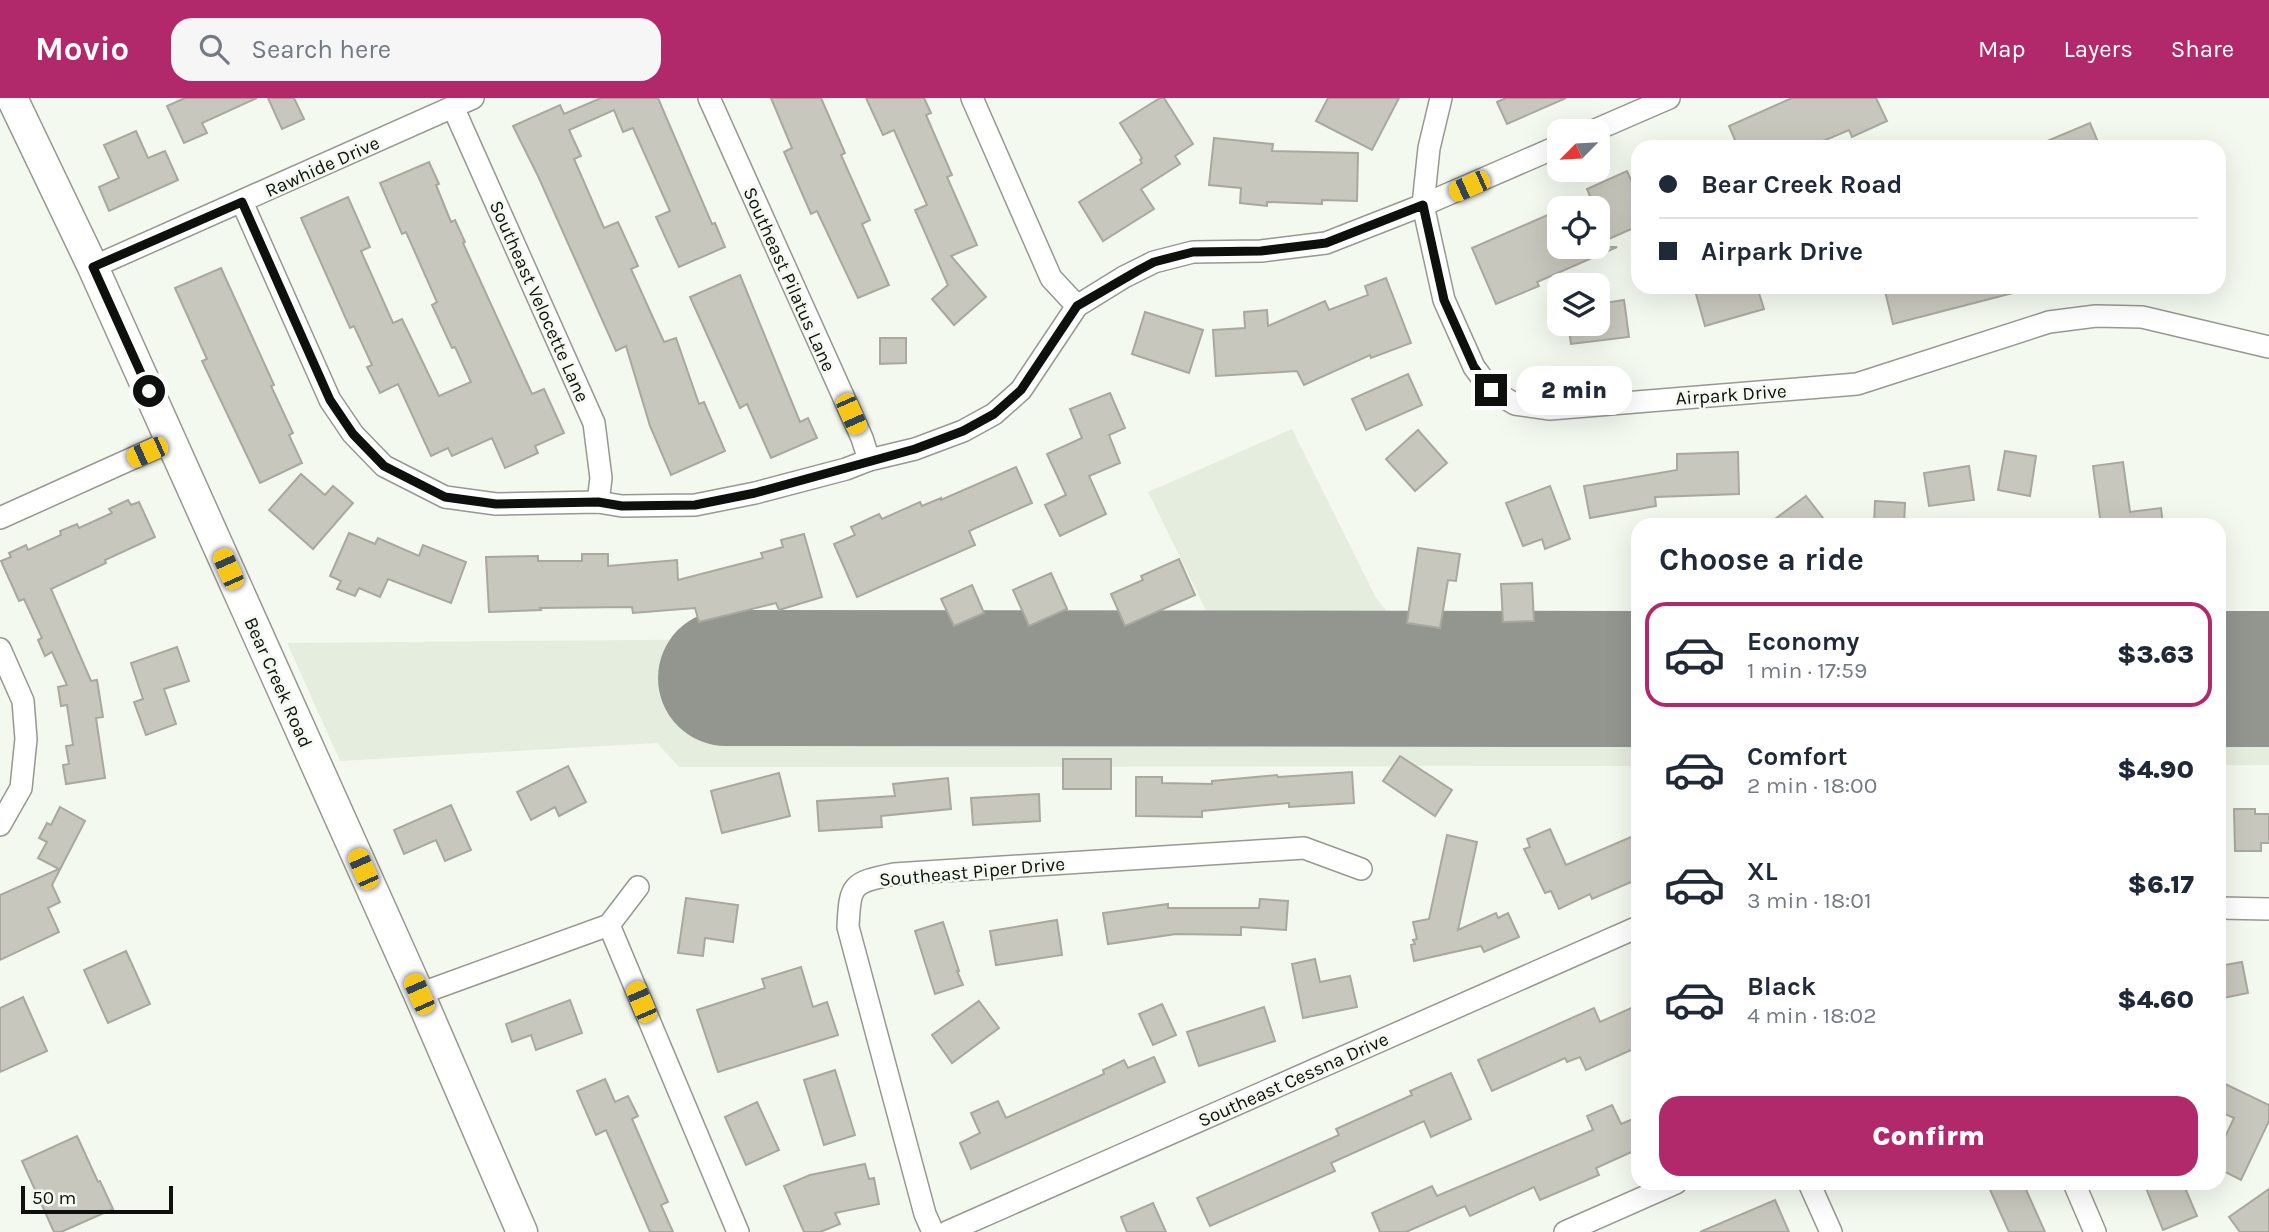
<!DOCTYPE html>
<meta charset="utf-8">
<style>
body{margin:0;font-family:Karla,sans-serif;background:#f6f6f7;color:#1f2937;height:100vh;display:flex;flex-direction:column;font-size:26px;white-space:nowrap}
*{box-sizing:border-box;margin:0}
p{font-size:23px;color:#747a83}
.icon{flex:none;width:38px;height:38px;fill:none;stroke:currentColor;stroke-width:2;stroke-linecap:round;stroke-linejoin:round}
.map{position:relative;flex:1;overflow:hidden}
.panel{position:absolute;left:1631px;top:420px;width:595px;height:672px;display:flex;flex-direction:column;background:#fff;border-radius:21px;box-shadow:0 7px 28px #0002}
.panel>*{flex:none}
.top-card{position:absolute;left:1631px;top:42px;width:595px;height:154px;border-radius:21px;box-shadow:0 7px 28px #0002;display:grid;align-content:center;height:154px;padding:0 28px;background:#fff}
.needle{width:46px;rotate:246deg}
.controls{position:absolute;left:1547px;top:21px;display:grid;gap:14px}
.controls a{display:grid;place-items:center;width:63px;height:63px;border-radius:14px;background:#fff;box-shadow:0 7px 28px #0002;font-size:35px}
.scale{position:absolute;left:21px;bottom:18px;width:152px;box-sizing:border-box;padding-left:7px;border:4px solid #0e100d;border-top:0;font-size:19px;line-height:24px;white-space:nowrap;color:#0e100d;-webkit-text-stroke:5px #f4f9f0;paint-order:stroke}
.end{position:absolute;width:32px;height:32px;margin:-16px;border:9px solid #0e100d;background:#fff;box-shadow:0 0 0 4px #fff}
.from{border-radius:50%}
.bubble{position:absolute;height:49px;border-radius:21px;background:#fff;box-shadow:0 7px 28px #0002;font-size:23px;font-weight:800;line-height:49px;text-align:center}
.car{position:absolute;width:21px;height:42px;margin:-21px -10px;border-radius:9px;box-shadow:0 0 5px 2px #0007;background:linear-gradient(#f5c518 24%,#345 0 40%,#f5c518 0 76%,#345 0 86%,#f5c518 0)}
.top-card b{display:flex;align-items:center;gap:24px;height:66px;font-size:26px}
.top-card b+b{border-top:2px solid #e0e1e3}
.top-card i{width:18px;height:18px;background:#1f2937}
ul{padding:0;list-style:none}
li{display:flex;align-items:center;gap:21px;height:105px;margin:0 14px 10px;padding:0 14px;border:4px solid transparent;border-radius:21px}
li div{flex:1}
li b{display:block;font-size:26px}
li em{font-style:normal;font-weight:800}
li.on{border-color:#b1296a}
li>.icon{width:63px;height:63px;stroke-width:1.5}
h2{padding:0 28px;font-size:32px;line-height:84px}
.primary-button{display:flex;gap:14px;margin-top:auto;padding:14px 28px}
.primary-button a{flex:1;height:80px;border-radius:21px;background:#b1296a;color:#fff;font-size:28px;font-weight:800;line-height:80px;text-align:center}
header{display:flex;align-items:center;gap:42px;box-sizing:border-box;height:98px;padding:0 35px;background:#b1296a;color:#fff}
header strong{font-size:33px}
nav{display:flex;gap:38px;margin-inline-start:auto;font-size:24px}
.search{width:490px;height:63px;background:#f6f6f7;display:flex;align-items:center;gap:18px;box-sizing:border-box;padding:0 24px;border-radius:21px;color:#747a83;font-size:26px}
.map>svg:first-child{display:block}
</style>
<header>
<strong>Movio</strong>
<div class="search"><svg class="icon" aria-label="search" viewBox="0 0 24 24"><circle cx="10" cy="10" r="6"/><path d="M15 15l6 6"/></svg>Search here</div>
<nav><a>Map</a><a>Layers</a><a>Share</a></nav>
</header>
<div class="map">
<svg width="2269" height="1134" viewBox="0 0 2269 1134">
<rect width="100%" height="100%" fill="#f4f9f0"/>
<g fill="#e5edde">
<path d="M1292,331L1376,500L1387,513L1401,524L1417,531L1433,534L1638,533V668L679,669L657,645L340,663L287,545L1218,537L1148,394Z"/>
<rect x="2219" y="534" width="50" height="133"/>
</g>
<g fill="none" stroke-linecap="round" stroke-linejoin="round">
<g stroke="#92968f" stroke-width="136">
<path d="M726,580L1638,581"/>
<path d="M2219,581H2269"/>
</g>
</g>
<g fill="#c8c7bd" stroke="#a9a89e" stroke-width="2">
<path d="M185,0H257L202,25L207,35L184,45L167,8Z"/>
<path d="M268,0H294L304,21L282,31Z"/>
<path d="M601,0H658L712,126L715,125L725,149L679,169L656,119L670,113L633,30L623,34L614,12L569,32L581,58L574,61L604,130L618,124L638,168L631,171L664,244L676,240L699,306L704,304L725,353L671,377L650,328L626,248L616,253L538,78L513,28L560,7L564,16Z"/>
<path d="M771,0H821L845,55L841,57L870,122L862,126L889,187L858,200L817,113L811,116L801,93L784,54L792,50Z"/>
<path d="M866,0H924L931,15L926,17L952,77L947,79L977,147L951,158L986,199L954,227L932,201L948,187L915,112L927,107L894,32L883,37Z"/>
<path d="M1160,0H1164L1193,46L1175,58L1180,66L1141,91L1154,111L1103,143L1079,104L1142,65L1140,62L1142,60L1120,25Z"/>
<path d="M1328,0H1399L1372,52L1316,23Z"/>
<path d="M1506,0H1566L1507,26L1497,4Z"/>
<path d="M1792,0H1876L1887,23L1852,39L1849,32L1809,49H1738L1729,28Z"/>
<path d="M2090,25L2100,49H2033Z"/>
<path d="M136,33L148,60L165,53L178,82L109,113L99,89L119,80L104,47Z"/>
<path d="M1214,40L1273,46L1272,53L1358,55L1357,103L1322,102V106L1267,104V108L1240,105L1241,90L1209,87Z"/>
<path d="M429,64L439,86L436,87L451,124L455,122L465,144L463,145L532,296L544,291L564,335L535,348L538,355L505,370L492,340L452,358L448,350L431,358L398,286L380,295L367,269L372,267L354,228L350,230L301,120L348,99L370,149L361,153L393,225L402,221L439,298L471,284L455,249L452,250L432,207L437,204L406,134L402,136L380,85Z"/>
<path d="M1627,73L1638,98V128L1609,141L1598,110H1561L1590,98L1587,91Z"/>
<path d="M1559,112V149H1617L1537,184L1539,188L1496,206L1472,150Z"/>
<path d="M221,170L274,287L271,288L293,335L289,337L302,365L260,385L202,263L207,261L175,190Z"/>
<path d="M740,177L800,324L808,320L817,340L771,360L747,306L740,310L690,199Z"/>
<path d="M1386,180L1411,245L1371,260L1370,257L1304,287L1297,273L1216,278L1213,232L1245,230L1244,214L1267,212L1268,228L1325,203L1329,212L1368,197L1365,188Z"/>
<path d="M1694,189H1757L1764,211L1705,228Z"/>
<path d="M1884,189H2013V195L1893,226Z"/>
<path d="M1624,202L1629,239L1571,246L1568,226H1598V206Z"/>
<path d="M1145,214L1203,232L1189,275L1132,256Z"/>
<path d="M880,240H906V265L880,266Z"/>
<path d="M1408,276L1422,307L1366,332L1352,301Z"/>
<path d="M1110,295L1125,330L1109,337L1120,365L1089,378L1106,416L1060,438L1045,407L1066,397L1047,356L1082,340L1070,311Z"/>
<path d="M1418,332L1447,365L1415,393L1386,361Z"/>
<path d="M2005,353L2036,358L2030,398L1998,392Z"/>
<path d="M1738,354L1739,396L1655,399L1656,408L1590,420L1584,388L1677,372V356Z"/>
<path d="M2123,364L2130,414L2161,410L2163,427H2101L2093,368Z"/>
<path d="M1969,368L1974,402L1929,408L1924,375Z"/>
<path d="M1016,369L1032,405L969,433L975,447L857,499L834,446L855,437L851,429L879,416L882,421L920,404L922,408L941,400V402Z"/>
<path d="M301,376L325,397L333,388L353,405L313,451L269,412Z"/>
<path d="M1550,388L1570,441L1545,451L1542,441L1523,448L1506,405Z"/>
<path d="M1806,398L1823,420L1814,427H1767Z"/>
<path d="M128,402L131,407L139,404L155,439L105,462L106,465L51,491L91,583L97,582L103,619L96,620L105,680L66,686L63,667L69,666L66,648L73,647L67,607L61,608L58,589L67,587L52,554L45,558L38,542L42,540L24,501L19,503L1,463L11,459L9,455L26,447L28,452L61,437L60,433L77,426L79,430L112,415L109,411Z"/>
<path d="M1875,403L1905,405L1904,427H1874Z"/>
<path d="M349,435L375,446L378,440L419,458L423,447L466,464L451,505L388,481L380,499L359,490L355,498L337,491L341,483L330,478Z"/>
<path d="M804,436L822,499L779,512L776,505L699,524L695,510L633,515L632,509L540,510L541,512L489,514L486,459L538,458V463H582V456H608V468L677,462L678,482L763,460L761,455L783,449L781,442Z"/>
<path d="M1418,450L1460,456L1456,483L1448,482L1440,530L1407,525Z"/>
<path d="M1179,461L1195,497L1125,528L1111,496L1143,482L1141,478Z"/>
<path d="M1051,475L1067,511L1029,528L1013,492Z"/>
<path d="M1532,485L1534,523L1503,524L1501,486Z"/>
<path d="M972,487L984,515L954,528L941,501Z"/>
<path d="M177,549L189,583L164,591L176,626L146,637L134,604L143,601L131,565Z"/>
<path d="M1400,658L1452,692L1435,718L1383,683Z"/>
<rect x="1063" y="661" width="48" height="30"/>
<path d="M568,668L586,704L559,718L555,709L531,722L517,694Z"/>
<path d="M1352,674L1354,705L1289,709V705L1202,713V719L1136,718V679H1162V685L1212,686V683L1277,677L1278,679Z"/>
<path d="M779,675L790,718L722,735L711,693Z"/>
<path d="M948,680L951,711L881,718L882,729L819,733L817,703L895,698L893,686Z"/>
<path d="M1039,696L1040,723L973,727L971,700Z"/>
<path d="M451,707L471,752L445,763L436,742L404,756L394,732Z"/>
<path d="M60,709L85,723L52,787L60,804L48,810L59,834L0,862V797L59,771L38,760L47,744L39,740L47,725L51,727Z"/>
<path d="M2234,711H2255V716H2269V745H2261V753H2235Z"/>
<path d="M1550,731L1566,767L1638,736V781L1592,801L1590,796L1559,811L1551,793L1545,795L1524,751L1530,749L1527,741Z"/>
<path d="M1447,737L1477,744L1458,832L1496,815L1498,820L1508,815L1519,839L1484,854L1481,848L1414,863L1411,847L1415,846L1413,842L1417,841L1413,824L1429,821Z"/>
<path d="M686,800L738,807L733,844L705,840L703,858L678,855Z"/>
<path d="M1260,801L1288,803L1286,832L1241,829V837L1176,836L1108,846L1103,815L1168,806V810H1259Z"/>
<path d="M1057,822L1062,857L996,867L990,833Z"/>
<path d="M943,824L959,873H957L963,887L935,896L915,833Z"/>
<path d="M126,853L150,906L108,925L84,872Z"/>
<path d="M1315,861L1320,884L1350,878L1357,909L1303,920L1292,866Z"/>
<path d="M2242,864L2248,895L2223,900L2219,868Z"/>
<path d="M801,869L813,909L827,904L838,937L718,974L697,912L765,890L762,881Z"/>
<path d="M23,899L47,953L0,974V910Z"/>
<path d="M570,902L582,935L536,952L531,937L512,944L506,926Z"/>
<path d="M979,903L999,930L952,965L932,937Z"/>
<path d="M1162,906L1176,937L1153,947L1139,916Z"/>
<path d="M1638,907V949L1586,972L1580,959L1567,964L1565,960L1492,993L1478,962L1594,910L1600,924Z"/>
<path d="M1264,909L1275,943L1199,968L1187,934Z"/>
<path d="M1154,959L1165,984L971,1071L960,1045L980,1035L971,1015L998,1003L1006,1020L1104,976L1103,972L1124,962L1128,970Z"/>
<path d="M835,972L855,1037L824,1047L804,982Z"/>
<path d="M1451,975L1471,1021L1431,1039L1424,1023L1331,1065L1335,1073L1210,1128L1197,1100L1339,1037L1336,1031L1412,997L1410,993Z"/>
<path d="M605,981L615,1004L628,998L638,1018L632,1021L668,1104L661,1107L673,1134H650L606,1032L596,1037L577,993Z"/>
<path d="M2219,983L2269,1007V1023L2241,1082L2219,1071V1052L2234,1020L2219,1013Z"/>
<path d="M757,1004L779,1052L746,1067L725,1019Z"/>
<path d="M1612,1007L1621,1026L1638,1019V1051L1596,1070L1599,1077L1540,1102L1534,1089L1470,1118L1465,1108L1406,1134H1380L1372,1115L1432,1088L1437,1098L1593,1032L1587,1018Z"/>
<path d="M77,1038L98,1084L100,1083L113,1111L61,1134H54L22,1063Z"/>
<path d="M865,1066L869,1081L874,1080L879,1106L835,1115L840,1126L820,1134H804L784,1088L810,1077Z"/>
<path d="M1987,1085H2023L2045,1134H2009Z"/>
<path d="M2144,1085H2183L2197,1118L2163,1132Z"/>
<path d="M2269,1091V1134H2240L2229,1119Z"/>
<path d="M1775,1102L1789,1134H1700Z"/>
<path d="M1153,1105L1166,1134H1127L1121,1119Z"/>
</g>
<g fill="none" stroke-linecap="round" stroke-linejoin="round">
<defs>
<g id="street">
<path d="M709,0L862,340L869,362"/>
<path d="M972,0L1051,180L1077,208"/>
<path d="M1441,0L1429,50L1423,107L1444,202L1474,269L1491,292L1515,306L1550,311L1857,286L2049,224L2096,218L2142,219L2269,249"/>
<path d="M453,9L594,325L601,380L598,404"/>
<path d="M1593,33L1669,0"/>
<path d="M242,104L330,302L353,336L384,368L445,399L496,406L598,404L622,408L695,407L755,395L846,371L869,362L915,351L963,333L994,316L1021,292L1077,208L1124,179L1154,164L1193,154L1261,153L1326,145L1423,107L1559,48"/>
<path d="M93,169L473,0"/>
<path d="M0,420L171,343"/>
<path d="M0,551L23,603L26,641L21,690L0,727"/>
<path d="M2219,810L2269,811"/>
<path d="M609,827L738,1134"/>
<path d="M419,896L609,827L638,789"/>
<path d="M1809,1085L1831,1134"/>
<path d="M2074,1085L2095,1134"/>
<path d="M933,1134L925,1116L848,829C850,785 852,785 894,776L1304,750L1361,771"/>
<path d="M947,1134L1638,829"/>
<path d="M1565,1134L1676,1085"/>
</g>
<path id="secondary" d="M12,0L93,169L419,896L522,1134"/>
</defs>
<use href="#street" stroke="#959991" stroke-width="24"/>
<use href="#secondary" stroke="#959991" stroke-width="33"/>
<use href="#street" stroke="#fff" stroke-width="21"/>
<use href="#secondary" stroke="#fff" stroke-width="30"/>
</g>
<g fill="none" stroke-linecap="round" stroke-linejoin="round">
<path stroke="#0e100d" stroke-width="9" d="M149,293L93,169L242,104L330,302L353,336L384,368L445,399L496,406L598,404L622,408L695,407L755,395L915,351L963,333L994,316L1021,292L1077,208L1139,172L1154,164L1193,154L1261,153L1326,145L1423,107L1444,202L1474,269L1491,292"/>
</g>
<g text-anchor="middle" stroke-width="5" stroke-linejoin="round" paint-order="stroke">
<g font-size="19" fill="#0e100d" stroke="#f4f9f0">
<text transform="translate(322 68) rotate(-24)" y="7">Rawhide Drive</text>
<text transform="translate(790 181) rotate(66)" y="7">Southeast Pilatus Lane</text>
<text transform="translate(540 203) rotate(66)" y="7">Southeast Velocette Lane</text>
<text transform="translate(1731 296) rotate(-4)" y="7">Airpark Drive</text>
<text transform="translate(279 584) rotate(66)" y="7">Bear Creek Road</text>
<text transform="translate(972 773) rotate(-5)" y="7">Southeast Piper Drive</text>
<text transform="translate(1293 981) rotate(-24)" y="7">Southeast Cessna Drive</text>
</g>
</g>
</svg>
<div class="controls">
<a><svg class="needle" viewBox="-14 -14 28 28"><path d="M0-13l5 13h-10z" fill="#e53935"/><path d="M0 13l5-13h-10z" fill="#747a83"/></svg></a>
<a><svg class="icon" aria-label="locate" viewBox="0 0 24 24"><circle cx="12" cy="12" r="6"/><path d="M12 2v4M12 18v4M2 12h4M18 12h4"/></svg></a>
<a><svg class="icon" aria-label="layers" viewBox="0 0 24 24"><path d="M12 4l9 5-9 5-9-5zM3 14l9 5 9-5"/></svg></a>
</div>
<div class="scale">50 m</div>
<i class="end from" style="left:149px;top:293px"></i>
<i class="end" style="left:1491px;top:292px"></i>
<div class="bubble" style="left:1516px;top:268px;width:116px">2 min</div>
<i class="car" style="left:1469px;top:88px;rotate:246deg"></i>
<i class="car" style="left:851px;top:316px;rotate:156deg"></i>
<i class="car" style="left:147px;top:354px;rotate:246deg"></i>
<i class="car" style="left:228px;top:471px;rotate:336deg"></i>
<i class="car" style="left:363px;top:771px;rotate:336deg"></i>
<i class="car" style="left:419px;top:896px;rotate:336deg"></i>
<i class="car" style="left:641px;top:904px;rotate:337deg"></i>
<div class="top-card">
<b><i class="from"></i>Bear Creek Road</b>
<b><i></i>Airpark Drive</b>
</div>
<section class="panel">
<h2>Choose a ride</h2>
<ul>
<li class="on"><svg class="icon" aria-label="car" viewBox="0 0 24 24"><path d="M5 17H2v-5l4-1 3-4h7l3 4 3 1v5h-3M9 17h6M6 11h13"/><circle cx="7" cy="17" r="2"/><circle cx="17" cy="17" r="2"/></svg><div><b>Economy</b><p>1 min · 17:59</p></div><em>$3.63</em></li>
<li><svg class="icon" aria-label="car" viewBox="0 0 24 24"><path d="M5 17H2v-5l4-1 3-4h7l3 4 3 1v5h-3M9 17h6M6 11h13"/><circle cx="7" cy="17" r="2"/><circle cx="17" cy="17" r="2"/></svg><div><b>Comfort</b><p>2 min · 18:00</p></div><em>$4.90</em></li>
<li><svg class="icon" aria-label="car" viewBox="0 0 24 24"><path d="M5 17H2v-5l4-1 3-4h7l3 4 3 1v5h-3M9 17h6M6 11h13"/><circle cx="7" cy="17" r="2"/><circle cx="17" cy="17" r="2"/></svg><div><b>XL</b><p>3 min · 18:01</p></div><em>$6.17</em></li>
<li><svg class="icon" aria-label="car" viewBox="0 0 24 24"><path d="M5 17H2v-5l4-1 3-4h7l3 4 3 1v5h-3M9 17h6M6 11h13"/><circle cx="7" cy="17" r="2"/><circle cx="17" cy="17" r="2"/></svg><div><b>Black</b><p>4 min · 18:02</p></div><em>$4.60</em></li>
</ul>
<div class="primary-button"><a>Confirm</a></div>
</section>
</div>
